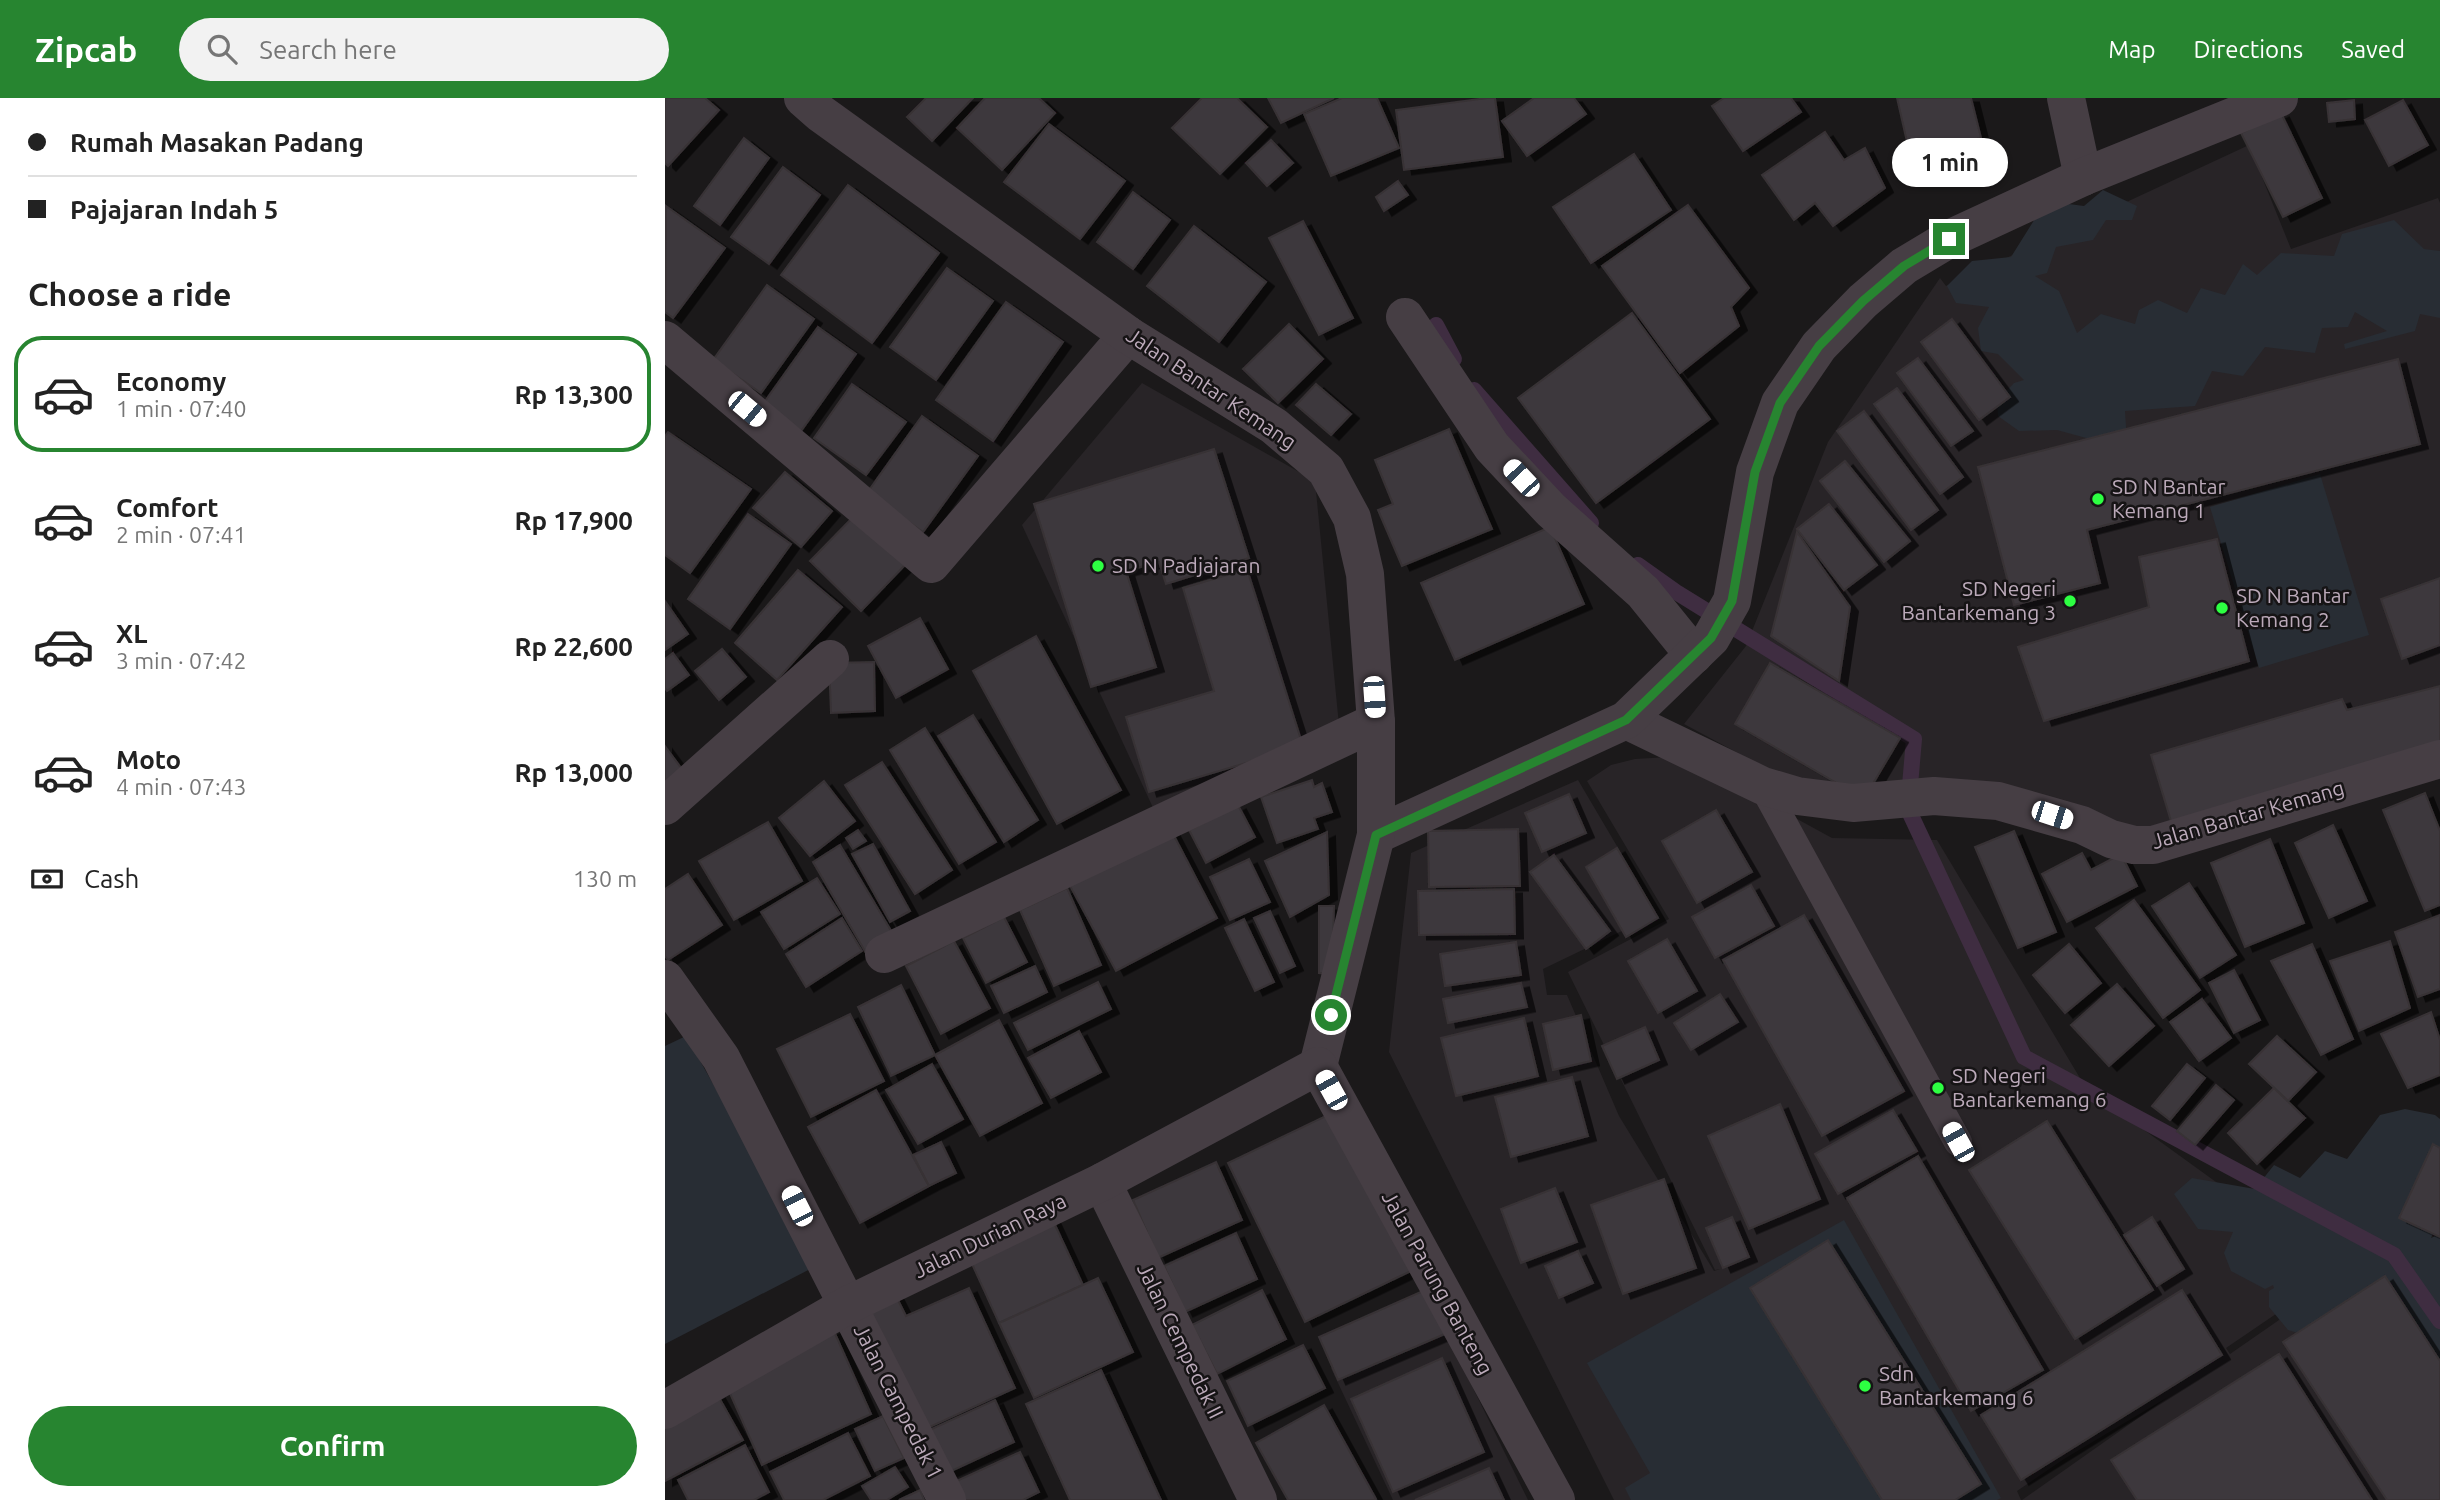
<!DOCTYPE html>
<meta charset="utf-8">
<style>
body{margin:0;font-family:Ubuntu,sans-serif;background:#f2f2f2;color:#222;height:100vh;display:flex;flex-direction:column;font-size:26px;white-space:nowrap}
*{box-sizing:border-box;margin:0}
p{font-size:23px;color:#767676}
.icon{flex:none;width:38px;height:38px;fill:none;stroke:currentColor;stroke-width:2;stroke-linecap:round;stroke-linejoin:round}
.map{position:relative;flex:1;overflow:hidden}
.drawer{display:flex;flex-direction:column;background:#fff;width:665px}
.drawer>*{flex:none}
.guide{display:grid;align-content:center;height:154px;padding:0 28px;background:#fff}
.end{position:absolute;width:32px;height:32px;margin:-16px;border:9px solid #278530;background:#fff;box-shadow:0 0 0 4px #fff}
.from{border-radius:50%}
.bubble{position:absolute;height:49px;border-radius:24px;background:#fff;box-shadow:0 2px 5px #0004;font-size:23px;font-weight:700;line-height:49px;text-align:center}
.car{position:absolute;width:21px;height:42px;margin:-21px -10px;border-radius:9px;box-shadow:0 0 5px 2px #0007;background:linear-gradient(#fff 24%,#345 0 40%,#fff 0 76%,#345 0 86%,#fff 0)}
.guide b{display:flex;align-items:center;gap:24px;height:66px;font-size:26px}
.guide b+b{border-top:2px solid #e0e0e0}
.guide i{width:18px;height:18px;background:#222}
ul{padding:0;list-style:none}
li{display:flex;align-items:center;gap:21px;height:116px;margin:0 14px 10px;padding:0 14px;border:4px solid transparent;border-radius:28px}
li div{flex:1}
li b{display:block;font-size:26px}
li em{font-style:normal;font-weight:700}
li.active{border-color:#278530}
li>.icon{width:63px;height:63px;stroke-width:1.5}
h2{padding:0 28px;font-size:32px;line-height:84px}
.pay{display:flex;align-items:center;gap:18px;height:77px;padding:0 28px;font-size:26px}
.pay p{margin-inline-start:auto}
.cta{display:flex;gap:14px;margin-top:auto;padding:14px 28px}
.cta a{flex:1;height:80px;border-radius:42px;background:#278530;color:#fff;font-size:28px;font-weight:700;line-height:80px;text-align:center}
header{display:flex;align-items:center;gap:42px;box-sizing:border-box;height:98px;padding:0 35px;background:#278530;color:#fff}
header strong{font-size:33px}
nav{display:flex;gap:38px;margin-inline-start:auto;font-size:24px}
.search{width:490px;height:63px;background:#f2f2f2;display:flex;align-items:center;gap:18px;box-sizing:border-box;padding:0 24px;border-radius:38px;color:#767676;font-size:26px}
main{display:flex;flex:1;min-height:0}
.map>svg:first-child{display:block}
</style>
<header>
<strong>Zipcab</strong>
<div class="search"><svg class="icon" aria-label="search" viewBox="0 0 24 24"><circle cx="10" cy="10" r="6"/><path d="M15 15l6 6"/></svg>Search here</div>
<nav><a>Map</a><a>Directions</a><a>Saved</a></nav>
</header>
<main>
<section class="drawer">
<div class="guide">
<b><i class="from"></i>Rumah Masakan Padang</b>
<b><i></i>Pajajaran Indah 5</b>
</div>
<h2>Choose a ride</h2>
<ul>
<li class="active"><svg class="icon" aria-label="car" viewBox="0 0 24 24"><path d="M5 17H2v-5l4-1 3-4h7l3 4 3 1v5h-3M9 17h6M6 11h13"/><circle cx="7" cy="17" r="2"/><circle cx="17" cy="17" r="2"/></svg><div><b>Economy</b><p>1 min · 07:40</p></div><em>Rp 13,300</em></li>
<li><svg class="icon" aria-label="car" viewBox="0 0 24 24"><path d="M5 17H2v-5l4-1 3-4h7l3 4 3 1v5h-3M9 17h6M6 11h13"/><circle cx="7" cy="17" r="2"/><circle cx="17" cy="17" r="2"/></svg><div><b>Comfort</b><p>2 min · 07:41</p></div><em>Rp 17,900</em></li>
<li><svg class="icon" aria-label="car" viewBox="0 0 24 24"><path d="M5 17H2v-5l4-1 3-4h7l3 4 3 1v5h-3M9 17h6M6 11h13"/><circle cx="7" cy="17" r="2"/><circle cx="17" cy="17" r="2"/></svg><div><b>XL</b><p>3 min · 07:42</p></div><em>Rp 22,600</em></li>
<li><svg class="icon" aria-label="car" viewBox="0 0 24 24"><path d="M5 17H2v-5l4-1 3-4h7l3 4 3 1v5h-3M9 17h6M6 11h13"/><circle cx="7" cy="17" r="2"/><circle cx="17" cy="17" r="2"/></svg><div><b>Moto</b><p>4 min · 07:43</p></div><em>Rp 13,000</em></li>
</ul>
<div class="pay"><svg class="icon" aria-label="cash" viewBox="0 0 24 24"><path d="M3 7h18v10H3z"/><circle cx="12" cy="12" r="2"/></svg>Cash<p>130 m</p></div>
<div class="cta"><a>Confirm</a></div>
</section>
<div class="map">
<svg width="1775" height="1402" viewBox="0 0 1775 1402">
<defs>
<filter id="shadow"><feDropShadow dx="8" dy="4.5" stdDeviation="0" flood-color="#0009"/></filter>
</defs>
<rect width="100%" height="100%" fill="#1b191a"/>
<g fill="#282427">
<path d="M1584,47L1626,151L1773,100L1775,105V672L1493,747L1414,713L1192,719L1019,626L1081,548L1163,344L1275,180L1281,188Z"/>
<path d="M477,285L650,383L674,627L490,714L357,427Z"/>
<path d="M1003,659L1077,691L1167,740L1272,742L1421,990L1674,1173L1561,1250L1565,1256L1716,1151L1775,1402H1357L1503,1299L1399,1361L1352,1393L1356,1402H949L724,954L746,755L913,682L992,816L878,871L882,897H902L954,1018L1049,1173L1055,1171L1050,1172L903,874L1004,821L922,683L946,667L970,661Z"/>
<path d="M780,1233L863,1402H728L666,1270Z"/>
</g>
<g fill="#282d34">
<path d="M1438,92L1472,108L1467,122H1441L1428,142L1391,149L1382,175L1370,178L1394,193L1412,235L1436,216L1470,226L1474,212L1493,202L1522,215L1536,190L1560,197L1578,166L1592,177L1616,155L1669,158L1677,136L1729,122L1759,151L1775,153V220L1755,216L1750,233L1680,251L1679,246L1722,233L1690,214L1683,229L1657,230L1650,255L1600,249L1578,278L1547,273L1530,308L1460,313L1462,344L1454,349L1392,332L1354,333L1333,318L1332,303L1349,285L1359,282L1333,256L1316,253L1313,230L1324,209L1291,205L1282,188L1307,163L1346,159L1381,103L1419,108Z"/>
<path d="M1655,376L1704,537L1594,570L1545,409Z"/>
<path d="M21,938L151,1168L0,1246V948Z"/>
<path d="M1740,1011L1770,1017L1775,1021V1120L1766,1140L1775,1136V1286L1677,1248L1623,1232L1604,1209V1193L1609,1190L1608,1187L1600,1191L1566,1173L1559,1155L1568,1134L1533,1131L1509,1096L1527,1080L1590,1091L1609,1067L1635,1080L1660,1053L1682,1061L1715,1017Z"/>
<path d="M1179,1122L1336,1400L1332,1402H966L960,1390L985,1375L922,1265Z"/>
</g>
<g fill="none" stroke-linecap="round" stroke-linejoin="round">
<g stroke="#3f2d41" stroke-width="16">
<path d="M771,227L789,261"/>
<path d="M809,292L926,425"/>
<path d="M973,467L1011,494L1249,641L1243,711L1359,959L1729,1157L1775,1223"/>
</g>
</g>
<g fill="#3d383c" stroke="#373235" stroke-width="2" filter="url(#shadow)">
<path d="M0,0H40L54,12L3,68L0,65Z"/>
<path d="M261,0H308L267,43L242,19Z"/>
<path d="M320,0H374L390,15L337,72L292,30Z"/>
<path d="M537,0H572L602,29L555,76L507,30Z"/>
<path d="M603,0H669L616,25Z"/>
<path d="M677,0H712L734,50L666,78L639,16Z"/>
<path d="M822,0H830L838,59L739,72L731,12Z"/>
<path d="M869,0H909L921,16L862,58L837,23Z"/>
<path d="M1059,0H1126L1136,14L1078,53L1047,8Z"/>
<path d="M1232,0H1306L1316,40L1245,57Z"/>
<path d="M1689,2L1690,21L1664,24L1662,5Z"/>
<path d="M1738,2L1763,47L1724,68L1700,22Z"/>
<path d="M1616,15L1657,100L1618,119L1576,35Z"/>
<path d="M384,26L460,83L415,141L339,84Z"/>
<path d="M1160,34L1179,62L1200,50L1220,90L1168,128L1150,105L1129,122L1097,77Z"/>
<path d="M79,40L104,60L55,127L29,108Z"/>
<path d="M606,42L628,65L602,88L581,65Z"/>
<path d="M969,56L1006,112L926,165L888,109Z"/>
<path d="M118,69L155,97L104,166L66,139Z"/>
<path d="M733,83L743,97L719,113L711,99Z"/>
<path d="M183,87L274,155L207,245L116,177Z"/>
<path d="M468,94L505,122L468,171L432,144Z"/>
<path d="M1023,107L1084,190L1066,209L1074,228L1015,275L937,168Z"/>
<path d="M1,108L60,150L8,220L0,214Z"/>
<path d="M638,123L688,220L654,237L604,140Z"/>
<path d="M529,128L601,184L554,244L482,188Z"/>
<path d="M282,170L328,203L271,282L225,249Z"/>
<path d="M102,187L149,221L96,295L48,262Z"/>
<path d="M341,204L398,244L328,343L271,302Z"/>
<path d="M967,215L1045,321L931,405L853,300Z"/>
<path d="M1287,221L1345,299L1314,322L1256,244Z"/>
<path d="M624,226L658,261L613,305L578,271Z"/>
<path d="M153,229L191,256L136,333L98,306Z"/>
<path d="M1253,260L1308,333L1286,348L1232,275Z"/>
<path d="M1733,261L1755,346L1422,432L1435,485L1349,507L1313,369Z"/>
<path d="M187,286L241,324L201,377L149,340Z"/>
<path d="M651,286L686,316L666,337L631,307Z"/>
<path d="M1232,290L1298,379L1275,396L1209,306Z"/>
<path d="M1199,313L1273,412L1246,432L1172,333Z"/>
<path d="M257,318L313,358L258,434L202,395Z"/>
<path d="M784,331L827,431L737,468L713,412L728,406L710,362Z"/>
<path d="M3,334L86,391L25,475L0,457V338Z"/>
<path d="M549,351L584,460L501,486L494,464L461,473L491,569L426,589L369,406Z"/>
<path d="M1180,363L1245,443L1219,464L1155,383Z"/>
<path d="M120,374L167,413L136,449L88,410Z"/>
<path d="M1164,406L1212,467L1179,492L1132,431Z"/>
<path d="M192,415L242,465L196,513L145,463Z"/>
<path d="M83,416L126,446L65,531L23,501Z"/>
<path d="M885,429L919,506L790,562L756,485Z"/>
<path d="M1132,434L1185,509L1174,583L1106,538Z"/>
<path d="M1552,441L1584,563L1379,623L1353,549L1484,509L1474,459Z"/>
<path d="M582,471L638,648L484,694L461,619L549,593L518,490Z"/>
<path d="M133,472L177,509L112,582L70,545Z"/>
<path d="M1775,480V547L1737,561L1716,501Z"/>
<path d="M0,503L23,536L0,552Z"/>
<path d="M255,520L283,571L231,600L203,548Z"/>
<path d="M371,538L456,692L392,726L308,573Z"/>
<path d="M57,551L81,579L54,602L30,573Z"/>
<path d="M8,555L24,577L2,593L0,590V561Z"/>
<path d="M209,564L210,613L166,615L164,565Z"/>
<path d="M1105,565L1235,640L1199,701L1070,626Z"/>
<path d="M1775,588V656L1509,733L1486,657L1677,601L1682,612Z"/>
<path d="M308,617L373,722L339,744L273,638Z"/>
<path d="M260,630L331,744L294,766L225,652Z"/>
<path d="M0,648L22,678L0,694Z"/>
<path d="M217,664L287,772L250,796L180,687Z"/>
<path d="M647,682L649,689L657,685L667,714L649,720L653,731L612,745L596,699Z"/>
<path d="M159,683L190,723L145,758L114,720Z"/>
<path d="M1760,695L1775,733V807L1760,813L1718,712Z"/>
<path d="M904,696L921,735L877,754L860,715Z"/>
<path d="M573,707L590,739L541,765L524,732Z"/>
<path d="M1051,712L1087,774L1032,805L997,743Z"/>
<path d="M103,724L137,783L69,822L34,763Z"/>
<path d="M1668,727L1702,803L1664,820L1630,745Z"/>
<path d="M853,731L855,788L764,789L763,733Z"/>
<path d="M193,732L201,743L188,751L181,740Z"/>
<path d="M506,732L552,820L451,873L404,786Z"/>
<path d="M1349,733L1391,834L1353,850L1310,749Z"/>
<path d="M662,734L664,797L625,819L600,763Z"/>
<path d="M1605,741L1639,825L1580,849L1546,765Z"/>
<path d="M208,746L245,813L225,824L187,756Z"/>
<path d="M175,747L228,836L201,855L148,764Z"/>
<path d="M952,750L993,820L961,839L921,769Z"/>
<path d="M1417,755L1426,772L1456,756L1472,788L1402,824L1377,776Z"/>
<path d="M889,757L945,833L921,851L865,774Z"/>
<path d="M584,761L605,804L565,822L545,779Z"/>
<path d="M23,776L57,827L3,862L0,858V791Z"/>
<path d="M152,780L175,816L119,851L96,814Z"/>
<path d="M1524,785L1571,857L1535,880L1487,808Z"/>
<path d="M1086,787L1109,828L1050,860L1027,819Z"/>
<path d="M402,790L436,867L389,888L355,812Z"/>
<path d="M849,791L850,836L754,837L753,793Z"/>
<path d="M1469,802L1535,892L1498,920L1431,830Z"/>
<path d="M654,808H669L667,876L654,875Z"/>
<path d="M605,813L630,868L615,875L589,820Z"/>
<path d="M1139,817L1239,993L1157,1038L1058,862Z"/>
<path d="M1775,817V891L1753,899L1730,834Z"/>
<path d="M339,819L362,864L321,885L298,840Z"/>
<path d="M177,820L197,853L141,889L121,856Z"/>
<path d="M579,821L609,884L590,893L560,830Z"/>
<path d="M1002,841L1032,893L993,915L963,863Z"/>
<path d="M289,843L325,910L276,936L241,868Z"/>
<path d="M1725,843L1745,910L1694,933L1665,863Z"/>
<path d="M851,844L856,877L780,888L775,856Z"/>
<path d="M1404,846L1436,885L1400,915L1368,877Z"/>
<path d="M1647,846L1688,941L1656,957L1606,863Z"/>
<path d="M370,868L382,894L339,915L326,888Z"/>
<path d="M1569,872L1595,922L1569,935L1544,885Z"/>
<path d="M433,884L446,911L363,952L349,925Z"/>
<path d="M856,885L862,909L783,925L778,901Z"/>
<path d="M1452,886L1489,928L1444,968L1406,927Z"/>
<path d="M236,887L270,957L226,978L193,909Z"/>
<path d="M1055,896L1073,924L1026,952L1009,925Z"/>
<path d="M1537,901L1566,940L1534,963L1505,924Z"/>
<path d="M1766,914L1775,942V977L1743,990L1716,936Z"/>
<path d="M185,916L219,983L146,1019L112,951Z"/>
<path d="M916,917L926,963L888,972L878,926Z"/>
<path d="M859,920L873,978L791,998L776,940Z"/>
<path d="M334,922L377,1005L315,1038L270,957Z"/>
<path d="M980,929L994,962L952,981L937,948Z"/>
<path d="M414,933L436,974L386,1000L363,960Z"/>
<path d="M1612,938L1651,974L1623,1003L1584,966Z"/>
<path d="M267,966L298,1021L253,1046L221,992Z"/>
<path d="M1522,966L1540,980L1505,1022L1487,1008Z"/>
<path d="M907,979L923,1038L846,1059L830,999Z"/>
<path d="M1551,987L1569,1002L1530,1047L1512,1033Z"/>
<path d="M1609,990L1640,1020L1592,1066L1563,1035Z"/>
<path d="M211,992L264,1088L195,1125L143,1029Z"/>
<path d="M1115,1006L1155,1101L1084,1131L1043,1038Z"/>
<path d="M1228,1012L1252,1053L1173,1096L1150,1056Z"/>
<path d="M669,1014L746,1173L640,1224L563,1065Z"/>
<path d="M1382,1023L1488,1192L1410,1241L1304,1072Z"/>
<path d="M276,1044L291,1075L264,1088L248,1057Z"/>
<path d="M1768,1046L1775,1050V1139L1734,1120Z"/>
<path d="M1253,1058L1378,1272L1306,1313L1182,1100Z"/>
<path d="M551,1064L577,1122L493,1160L468,1102Z"/>
<path d="M999,1081L1031,1170L958,1196L926,1107Z"/>
<path d="M890,1090L912,1144L856,1165L836,1111Z"/>
<path d="M385,1116L418,1187L334,1225L302,1155Z"/>
<path d="M1067,1119L1084,1159L1058,1170L1041,1130Z"/>
<path d="M1487,1119L1519,1171L1492,1188L1459,1137Z"/>
<path d="M571,1135L592,1181L520,1214L499,1168Z"/>
<path d="M1163,1142L1316,1386L1290,1402H1217L1085,1190Z"/>
<path d="M913,1153L928,1185L894,1200L880,1168Z"/>
<path d="M1720,1178L1775,1263V1402H1722L1618,1244Z"/>
<path d="M433,1180L468,1254L369,1300L334,1225Z"/>
<path d="M227,1190L241,1218L304,1190L350,1290L254,1334L194,1205Z"/>
<path d="M597,1192L621,1241L552,1276L527,1227Z"/>
<path d="M760,1192L780,1236L673,1282L654,1239Z"/>
<path d="M1517,1192L1557,1257L1356,1382L1316,1317Z"/>
<path d="M168,1231L206,1316L97,1367L59,1282Z"/>
<path d="M638,1247L660,1290L583,1328L562,1283Z"/>
<path d="M1614,1256L1707,1402H1472L1446,1362Z"/>
<path d="M777,1260L819,1354L728,1394L686,1301Z"/>
<path d="M436,1272L496,1402H405L361,1306Z"/>
<path d="M52,1296L78,1342L0,1383V1323Z"/>
<path d="M330,1302L349,1344L280,1376L260,1334Z"/>
<path d="M659,1307L711,1401L709,1402H623L591,1345Z"/>
<path d="M218,1318L239,1360L210,1373L190,1331Z"/>
<path d="M183,1335L205,1378L158,1402H119L105,1374Z"/>
<path d="M80,1347L104,1394L89,1402H23L13,1382Z"/>
<path d="M355,1354L374,1394L358,1402H293L285,1386Z"/>
<path d="M230,1369L243,1389L222,1402H206L197,1388Z"/>
<path d="M824,1370L839,1402H750Z"/>
<path d="M255,1392L259,1402H234Z"/>
</g>
<g fill="none" stroke-linecap="round" stroke-linejoin="round">
<path stroke="#463e44" stroke-width="28" d="M1098,688L1293,1044"/>
<g stroke="#463e44" stroke-width="38">
<path d="M1401,0L1418,79"/>
<path d="M740,219L827,349L886,412L978,494L1029,557"/>
<path d="M0,242L266,466L463,237"/>
<path d="M961,622L1098,688L1132,698L1188,705L1269,698L1333,703L1417,727L1446,741L1469,747H1488L1775,661"/>
<path d="M0,708L165,561"/>
<path d="M711,737L961,622L1046,540L1067,503L1090,374L1115,305L1154,248L1198,203L1239,168L1284,141L1418,79L1614,0"/>
<path d="M219,856L711,624"/>
<path d="M0,881L56,960L282,1402"/>
<path d="M437,1084L593,1402"/>
</g>
<g stroke="#463e44" stroke-width="38">
<path d="M138,0L155,15L463,237L609,328L661,372L687,420L700,476L711,624V737L653,968"/>
<path d="M653,968L891,1402"/>
<path d="M0,1312L183,1207L437,1084L653,968"/>
</g>
</g>
<g fill="none" stroke-linecap="round" stroke-linejoin="round">
<path stroke="#278530" stroke-width="9" d="M666,917L711,737L961,622L1046,540L1067,503L1090,374L1115,305L1154,248L1198,203L1239,168L1284,141"/>
</g>
<g fill="#2dff42" stroke="#161415" stroke-width="2.5">
<circle cx="1433" cy="401" r="7"/>
<circle cx="433" cy="468" r="7"/>
<circle cx="1405" cy="503" r="7"/>
<circle cx="1557" cy="510" r="7"/>
<circle cx="1273" cy="990" r="7"/>
<circle cx="1200" cy="1288" r="7"/>
</g>
<g text-anchor="middle" stroke-width="5" stroke-linejoin="round" paint-order="stroke">
<g font-size="21" fill="#bcaaba" stroke="#161415">
<text transform="translate(546 291) rotate(34)" y="7">Jalan Bantar Kemang</text>
<text transform="translate(1583 717) rotate(-16)" y="7">Jalan Bantar Kemang</text>
<text transform="translate(325 1138) rotate(-26)" y="7">Jalan Durian Raya</text>
<text transform="translate(772 1185) rotate(61)" y="7">Jalan Parung Banteng</text>
<text transform="translate(515 1243) rotate(64)" y="7">Jalan Cempedak II</text>
<text transform="translate(233 1304) rotate(63)" y="7">Jalan Campedak 1</text>
</g>
<g font-size="21" fill="#bcaaba" stroke="#161415" text-anchor="start">
<text x="1447" y="396">SD N Bantar<tspan x="1447" dy="24">Kemang 1</tspan></text>
<text x="447" y="475">SD N Padjajaran</text>
<text x="1391" y="498" text-anchor="end">SD Negeri<tspan x="1391" dy="24">Bantarkemang 3</tspan></text>
<text x="1571" y="505">SD N Bantar<tspan x="1571" dy="24">Kemang 2</tspan></text>
<text x="1287" y="985">SD Negeri<tspan x="1287" dy="24">Bantarkemang 6</tspan></text>
<text x="1214" y="1283">Sdn<tspan x="1214" dy="24">Bantarkemang 6</tspan></text>
</g>
</g>
</svg>
<i class="end from" style="left:666px;top:917px"></i>
<i class="end" style="left:1284px;top:141px"></i>
<div class="bubble" style="left:1227px;top:40px;width:116px">1 min</div>
<i class="car" style="left:82px;top:311px;rotate:130deg"></i>
<i class="car" style="left:856px;top:380px;rotate:317deg"></i>
<i class="car" style="left:709px;top:599px;rotate:176deg"></i>
<i class="car" style="left:1387px;top:717px;rotate:108deg"></i>
<i class="car" style="left:666px;top:992px;rotate:331deg"></i>
<i class="car" style="left:1293px;top:1044px;rotate:331deg"></i>
<i class="car" style="left:132px;top:1108px;rotate:333deg"></i>
</div>
</main>
